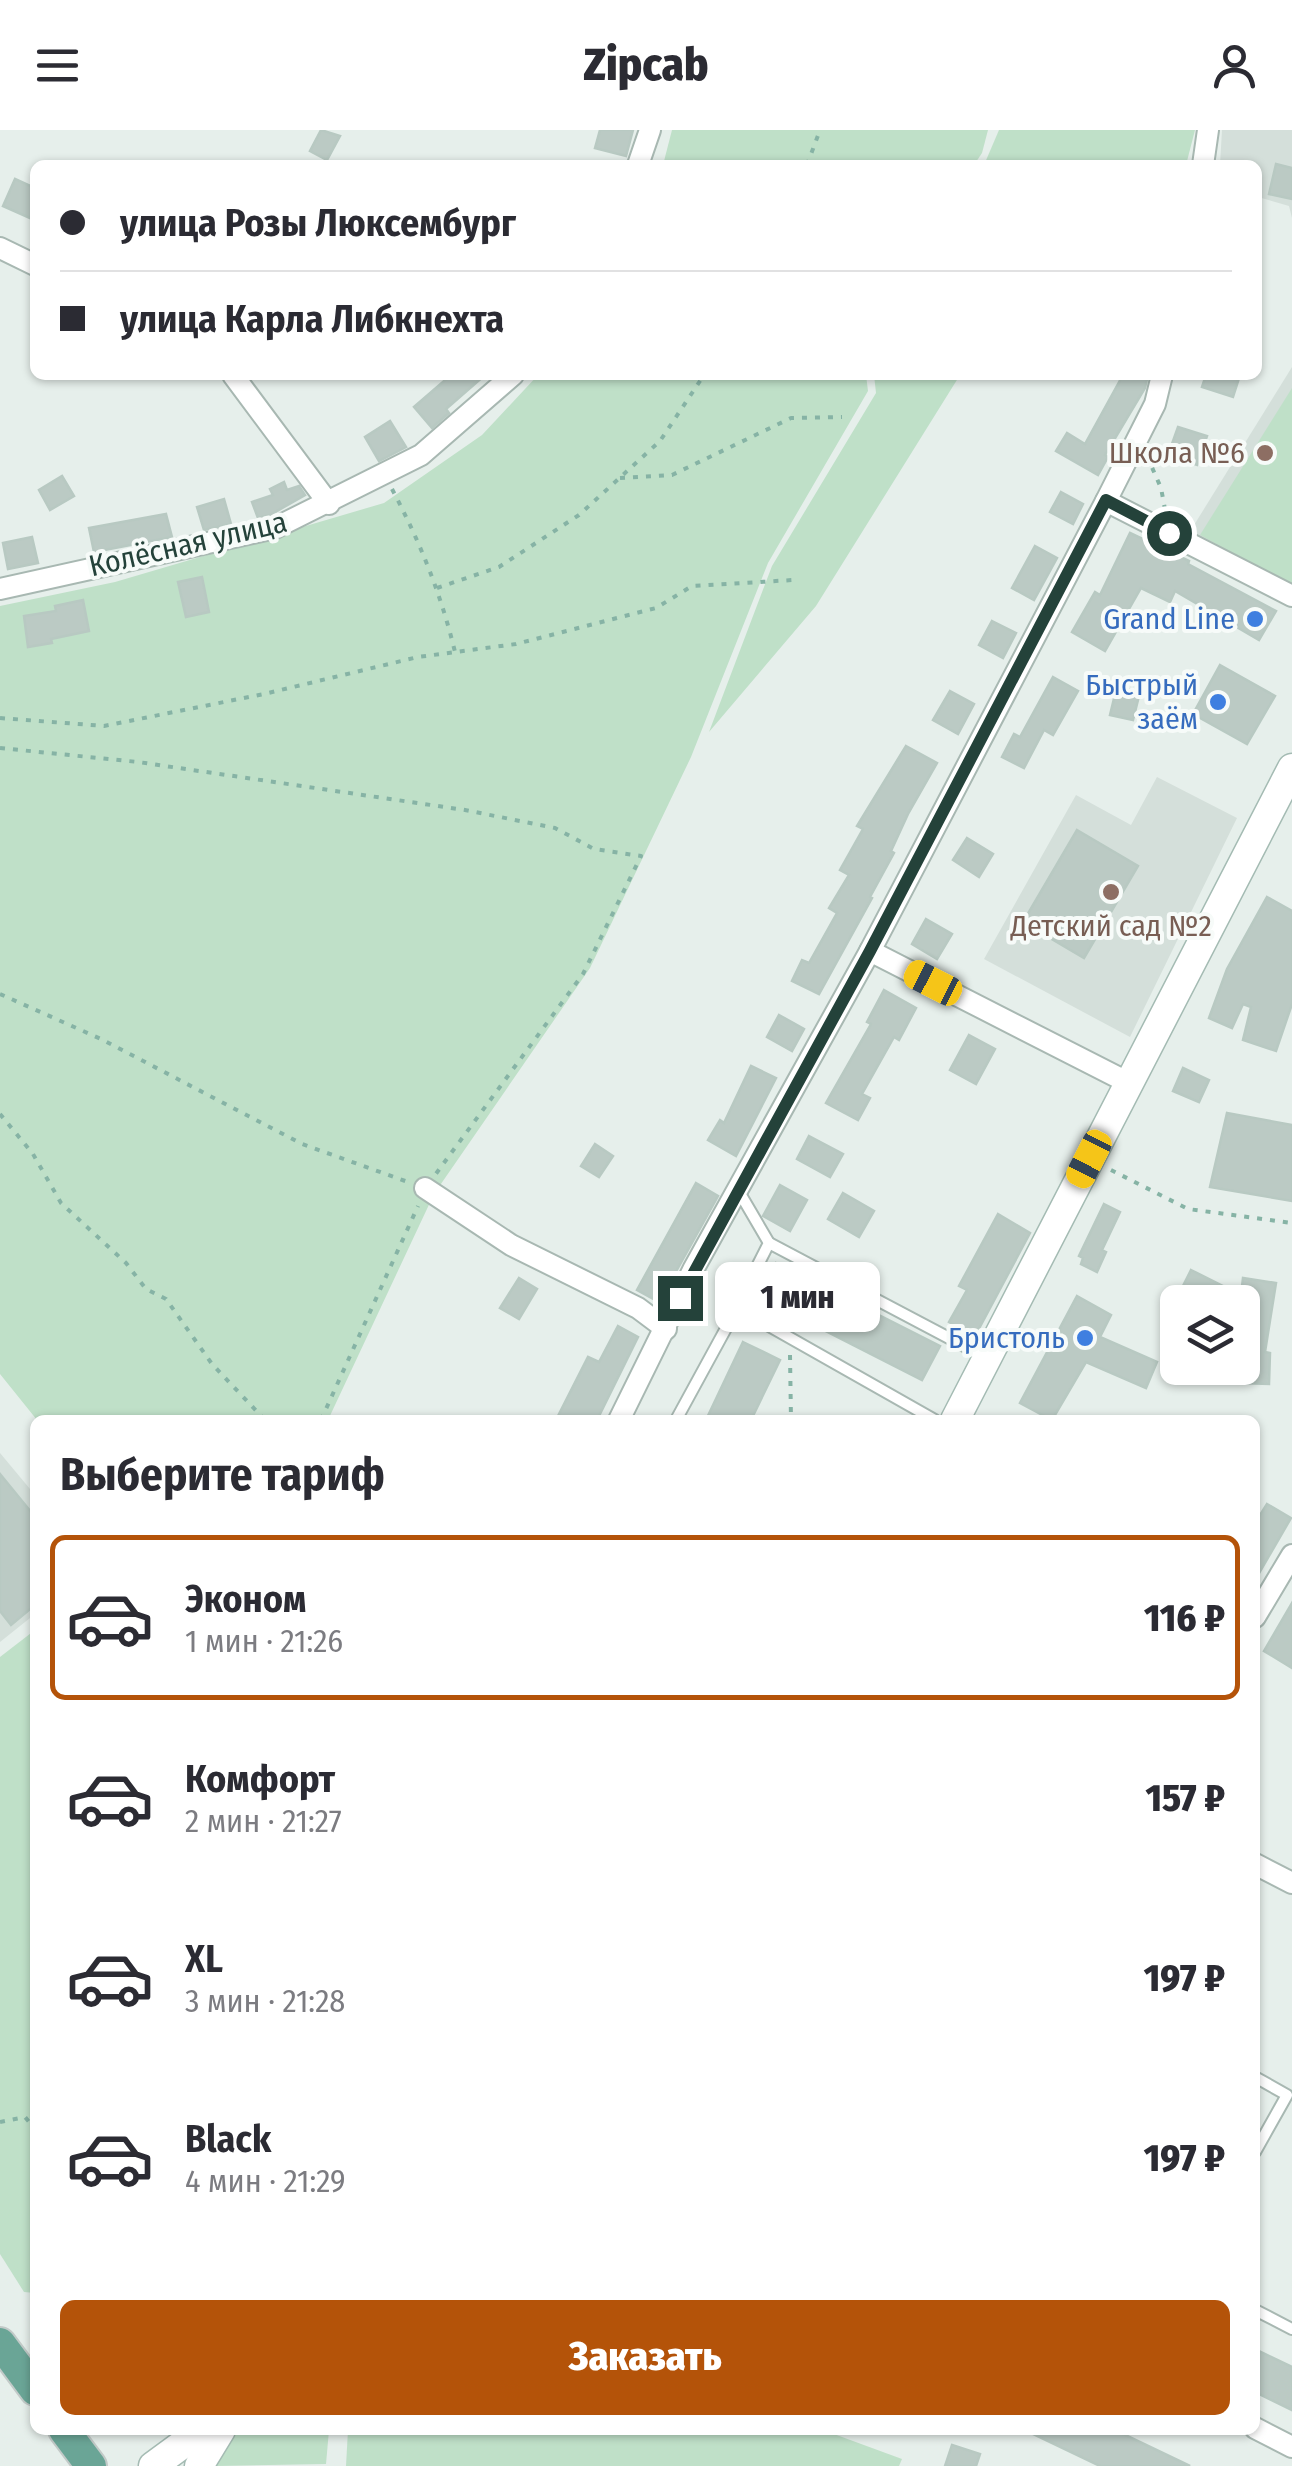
<!DOCTYPE html>
<html lang="ru">
<meta charset="utf-8">
<style>
body{margin:0;font-family:"Fira Sans Condensed",sans-serif;background:#f7f7f7;color:#2b2b33;height:100vh;display:flex;flex-direction:column;font-size:38px;white-space:nowrap}
*{box-sizing:border-box;margin:0}
p{font-size:32px;color:#7c7c81}
.icon{flex:none;width:55px;height:55px;fill:none;stroke:currentColor;stroke-width:2;stroke-linecap:round;stroke-linejoin:round}
.map{position:relative;flex:1;overflow:hidden}
.side{position:absolute;left:30px;top:1285px;width:1230px;height:1020px;display:flex;flex-direction:column;background:#fff;border-radius:15px;box-shadow:0 2px 8px #0004}
.side>*{flex:none}
.guide{position:absolute;left:30px;top:30px;width:1232px;height:220px;border-radius:15px;box-shadow:0 2px 8px #0004;display:grid;align-content:center;height:220px;padding:0 30px;background:#fff}
.buttons{position:absolute;left:1160px;top:1155px;display:grid;gap:20px}
.buttons a{display:grid;place-items:center;width:100px;height:100px;border-radius:15px;background:#fff;box-shadow:0 2px 8px #0004;font-size:50px}
.end{position:absolute;width:45px;height:45px;margin:-22px;border:12px solid #24423a;background:#fff;box-shadow:0 0 0 5px #fff}
.from{border-radius:50%}
.bubble{position:absolute;height:70px;border-radius:15px;background:#fff;box-shadow:0 2px 8px #0004;font-size:32px;font-weight:800;line-height:70px;text-align:center}
.car{position:absolute;width:30px;height:60px;margin:-30px -15px;border-radius:12px;box-shadow:0 0 8px 2px #0007;background:linear-gradient(#f5c518 24%,#345 0 40%,#f5c518 0 76%,#345 0 86%,#f5c518 0)}
.guide b{display:flex;align-items:center;gap:35px;height:95px;font-size:38px}
.guide b+b{border-top:2px solid #e1e1e2}
.guide i{width:25px;height:25px;background:#2b2b33}
ul{padding:0;list-style:none}
li{display:flex;align-items:center;gap:30px;height:165px;margin:0 20px 15px;padding:0 10px;border:5px solid transparent;border-radius:15px}
li div{flex:1}
li b{display:block;font-size:38px}
li em{font-style:normal;font-weight:800}
li.selected{border-color:#b45309}
li>.icon{width:90px;height:90px;stroke-width:1.5}
h2{padding:0 30px;font-size:45px;line-height:120px}
.cta{display:flex;gap:20px;margin-top:auto;padding:20px 30px}
.cta a{flex:1;height:115px;border-radius:15px;background:#b45309;color:#fff;font-size:40px;font-weight:800;line-height:115px;text-align:center}
header{display:flex;justify-content:space-between;align-items:center;height:130px;padding:0 30px;background:#fff;font-size:45px;font-weight:800}
.map>svg:first-child{display:block}
</style>
<header><svg class="icon" aria-label="menu" viewBox="0 0 24 24"><path d="M4 6h16M4 12h16M4 18h16"/></svg>Zipcab<svg class="icon" aria-label="person" viewBox="0 0 24 24"><circle cx="12" cy="8" r="4"/><path d="M4 21q1-7 8-7t8 7"/></svg></header>
<div class="map">
<svg width="1292" height="2336" viewBox="0 0 1292 2336">
<rect width="100%" height="100%" fill="#e6efeb"/>
<g fill="#d4dfda">
<path d="M1222,0H1292V88L1289,76L1258,67V35H1220Z"/>
<path d="M1292,237V462L1186,408Z"/>
<path d="M1157,647L1237,688L1130,907L984,829L1076,665L1131,695Z"/>
<path d="M0,1323L35,1365V1484L0,1512Z"/>
</g>
<g fill="#bfe0c8">
<path d="M672,0H988L982,23L974,35H663Z"/>
<path d="M999,0H1195L1186,35H984Z"/>
<path d="M538,245H866L868,261L768,433L691,627L590,838L434,1064L328,1290H37L0,1244V476L115,452L384,373L482,305Z"/>
<path d="M874,245H960L816,476L709,602L772,436L876,263Z"/>
<path d="M1292,258V456L1200,405Z"/>
<path d="M35,1500V2163L24,2162L0,2124V1527Z"/>
<path d="M239,2300H329L326,2334L216,2336L228,2309Z"/>
<path d="M348,2300H823L902,2329L899,2336H346Z"/>
</g>
<g fill="#bbcac4" stroke="#b8c9c2" stroke-width="2.5">
<path d="M321,0L340,6L327,30L310,21Z"/>
<path d="M600,0H633L626,26L595,18Z"/>
<path d="M1276,34L1292,38V69L1269,64Z"/>
<path d="M15,49L35,58V77L30,88L3,76Z"/>
<path d="M451,245H485L446,279L449,283L432,298L414,277Z"/>
<path d="M1123,245H1148L1145,258L1105,325L1108,327L1098,345L1056,321L1067,303L1085,314Z"/>
<path d="M1206,245H1240L1233,267L1202,257Z"/>
<path d="M390,291L406,317L379,331L365,307Z"/>
<path d="M1178,297L1207,306L1197,335L1168,325Z"/>
<path d="M62,346L74,366L50,380L39,360Z"/>
<path d="M284,352L287,360L299,356L305,365L270,385L258,388L252,372L273,365L270,359Z"/>
<path d="M1061,362L1083,374L1073,394L1050,382Z"/>
<path d="M224,369L231,394L204,400L197,377Z"/>
<path d="M166,384L172,407L94,422L89,398Z"/>
<path d="M1130,403L1189,431L1188,434L1276,481L1259,510L1175,461L1170,472L1141,458L1105,521L1072,502L1095,462L1100,465Z"/>
<path d="M32,407L38,433L8,439L3,413Z"/>
<path d="M1035,416L1057,428L1034,470L1012,458Z"/>
<path d="M202,447L209,482L186,487L178,452Z"/>
<path d="M83,470L89,501L51,509L52,513L28,517L24,486L56,481L55,476Z"/>
<path d="M992,491L1016,503L1003,528L979,515Z"/>
<path d="M1220,535L1275,566L1247,614L1193,584Z"/>
<path d="M1053,547L1078,561L1053,605L1044,600L1024,638L1002,627L1014,604L1020,607Z"/>
<path d="M1117,556L1140,562L1133,590L1110,585Z"/>
<path d="M950,561L974,574L958,604L933,590Z"/>
<path d="M906,616L937,633L908,684L891,721L894,723L870,767L872,768L819,864L792,851L802,830L809,833L837,783L829,778L849,745L840,740L863,699L857,696Z"/>
<path d="M1077,700L1138,736L1084,828L1023,792Z"/>
<path d="M967,708L993,724L979,747L953,730Z"/>
<path d="M1267,767L1292,781V874L1276,921L1243,910L1251,877L1243,874L1232,898L1209,888L1227,839Z"/>
<path d="M926,789L952,804L937,829L912,814Z"/>
<path d="M884,860L916,878L899,910L894,907L862,964L870,968L858,990L826,973L871,894L867,892Z"/>
<path d="M779,885L804,899L792,921L767,907Z"/>
<path d="M969,905L995,919L976,954L950,940Z"/>
<path d="M751,936L776,948L736,1026L708,1010L720,990L724,993Z"/>
<path d="M1183,938L1209,950L1199,972L1173,961Z"/>
<path d="M1227,983L1292,995V1071L1210,1057Z"/>
<path d="M809,1006L843,1024L830,1047L797,1029Z"/>
<path d="M595,1014L613,1026L599,1047L581,1036Z"/>
<path d="M696,1053L718,1066L659,1172L637,1160Z"/>
<path d="M780,1055L807,1070L790,1101L763,1086Z"/>
<path d="M843,1063L874,1081L859,1107L828,1089Z"/>
<path d="M1104,1074L1120,1082L1102,1120L1106,1122L1097,1142L1081,1134L1083,1128L1079,1126Z"/>
<path d="M998,1084L1030,1103L975,1206L949,1192L967,1160L959,1156Z"/>
<path d="M776,1133L940,1216L922,1250L759,1167Z"/>
<path d="M1191,1140L1241,1165L1243,1148L1276,1153L1265,1222L1270,1223L1269,1254L1205,1252V1238H1242V1172H1190L1178,1166Z"/>
<path d="M519,1148L537,1159L519,1189L500,1178Z"/>
<path d="M1077,1166L1111,1185L1100,1207L1157,1232L1146,1258L1086,1232L1052,1290L1020,1273Z"/>
<path d="M618,1196L638,1207L597,1290H556L588,1227L599,1232Z"/>
<path d="M743,1212L780,1230L751,1290H706Z"/>
<path d="M0,1344L35,1387V1475L11,1495L0,1481Z"/>
<path d="M1267,1374L1291,1388L1255,1450V1393Z"/>
<path d="M1292,1473V1538L1264,1521Z"/>
<path d="M1255,2219L1292,2237V2280L1255,2262Z"/>
<path d="M1025,2300H1115L1190,2336H1100Z"/>
<path d="M952,2315L980,2324L976,2336H945Z"/>
</g>
<g fill="none" stroke-linecap="round" stroke-linejoin="round">
<defs>
<g id="service">
<path d="M769,1113L985,1227"/>
<path d="M730,1190L769,1113L738,1060"/>
<path d="M676,1290L730,1191L748,1184L935,1290"/>
<path d="M1255,1947L1287,1965L1255,2022"/>
<path d="M1255,2180L1292,2199"/>
</g>
<g id="minor">
<path d="M638,35L650,0"/>
<path d="M1203,35L1208,0"/>
<path d="M0,118L35,135"/>
<path d="M233,245L329,374"/>
<path d="M1106,371L1292,466"/>
<path d="M0,459L275,398L421,325L513,245"/>
<path d="M870,821L1129,953"/>
<path d="M425,1058L511,1115L638,1178L666,1199"/>
<path d="M619,1290L694,1138L870,821L1106,371L1155,274L1162,245"/>
<path d="M1255,1487L1292,1425"/>
<path d="M1255,1734L1292,1753"/>
<path d="M1255,2298L1292,2317"/>
</g>
<g id="secondary">
<path d="M955,1290L1292,638"/>
<path d="M153,2336L202,2300"/>
<path d="M199,2336L221,2300"/>
</g>
<g id="primary">
<path d="M0,2213L35,2260"/>
<path d="M64,2300L91,2336"/>
</g>
</defs>
<use href="#service" stroke="#a8b8b2" stroke-width="14"/>
<use href="#minor" stroke="#a8b8b2" stroke-width="24"/>
<use href="#secondary" stroke="#a4bbb3" stroke-width="31"/>
<use href="#primary" stroke="#c2cac8" stroke-width="34"/>
<g stroke="#86b3a5" stroke-width="4" stroke-dasharray="5 8" stroke-linecap="butt">
<path d="M807,35L820,0"/>
<path d="M1147,326L1161,358L1165,379"/>
<path d="M620,348L672,345L791,288L842,287"/>
<path d="M392,359C420,412 441,464 455,522"/>
<path d="M437,458L499,437L579,385L660,311L704,245"/>
<path d="M0,588L104,596L264,564L418,527L516,514L656,478L692,456L793,450"/>
<path d="M0,618L138,632L465,680L555,698L594,719L641,726L583,844L435,1045"/>
<path d="M0,864L101,909L302,1014L408,1052"/>
<path d="M0,984L33,1024L61,1073L126,1133L146,1159L166,1169L212,1234L265,1290"/>
<path d="M1111,1040L1188,1079L1292,1093"/>
<path d="M790,1225L791,1290"/>
<path d="M321,1290L418,1076"/>
<path d="M0,1992L25,1987L35,1999"/>
</g>
<use href="#service" stroke="#fff" stroke-width="10"/>
<use href="#minor" stroke="#fff" stroke-width="20"/>
<use href="#secondary" stroke="#fff" stroke-width="28"/>
<use href="#primary" stroke="#6aa596" stroke-width="30"/>
</g>
<g fill="none" stroke-linecap="round" stroke-linejoin="round">
<path stroke="#24423a" stroke-width="12" d="M680,1168L870,821L1106,370L1169,403"/>
</g>
<g fill="#8d6e63" stroke="#f7fbf9" stroke-width="4">
<circle cx="1265" cy="323" r="10"/>
<circle cx="1111" cy="762" r="10"/>
</g>
<g fill="#3f7fe0" stroke="#f7fbf9" stroke-width="4">
<circle cx="1255" cy="489" r="10"/>
<circle cx="1218" cy="572" r="10"/>
<circle cx="1085" cy="1208" r="10"/>
</g>
<g text-anchor="middle" stroke-width="8" stroke-linejoin="round" paint-order="stroke">
<g font-size="30" fill="#785e54" stroke="#f7fbf9" text-anchor="end">
<text x="1245" y="333">Школа №6</text>
<text x="1111" y="806" text-anchor="middle">Детский сад №2</text>
</g>
<g font-size="30" fill="#24423a" stroke="#f7fbf9">
<text transform="translate(188 414) rotate(-13)" y="10">Колёсная улица</text>
</g>
<g font-size="30" fill="#366cbe" stroke="#f7fbf9" text-anchor="end">
<text x="1235" y="499">Grand Line</text>
<text x="1198" y="565">Быстрый<tspan x="1198" dy="34">заём</tspan></text>
<text x="1065" y="1218">Бристоль</text>
</g>
</g>
</svg>
<div class="buttons">
<a><svg class="icon" aria-label="layers" viewBox="0 0 24 24"><path d="M12 4l9 5-9 5-9-5zM3 14l9 5 9-5"/></svg></a>
</div>
<i class="end from" style="left:1169px;top:403px"></i>
<i class="end" style="left:680px;top:1168px"></i>
<div class="bubble" style="left:715px;top:1132px;width:165px">1 мин</div>
<i class="car" style="left:933px;top:853px;rotate:297deg"></i>
<i class="car" style="left:1089px;top:1029px;rotate:207deg"></i>
<div class="guide">
<b><i class="from"></i>улица Розы Люксембург</b>
<b><i></i>улица Карла Либкнехта</b>
</div>
<section class="side">
<h2>Выберите тариф</h2>
<ul>
<li class="selected"><svg class="icon" aria-label="car" viewBox="0 0 24 24"><path d="M5 17H2v-5l4-1 3-4h7l3 4 3 1v5h-3M9 17h6M6 11h13"/><circle cx="7" cy="17" r="2"/><circle cx="17" cy="17" r="2"/></svg><div><b>Эконом</b><p>1 мин · 21:26</p></div><em>116 ₽</em></li>
<li><svg class="icon" aria-label="car" viewBox="0 0 24 24"><path d="M5 17H2v-5l4-1 3-4h7l3 4 3 1v5h-3M9 17h6M6 11h13"/><circle cx="7" cy="17" r="2"/><circle cx="17" cy="17" r="2"/></svg><div><b>Комфорт</b><p>2 мин · 21:27</p></div><em>157 ₽</em></li>
<li><svg class="icon" aria-label="car" viewBox="0 0 24 24"><path d="M5 17H2v-5l4-1 3-4h7l3 4 3 1v5h-3M9 17h6M6 11h13"/><circle cx="7" cy="17" r="2"/><circle cx="17" cy="17" r="2"/></svg><div><b>XL</b><p>3 мин · 21:28</p></div><em>197 ₽</em></li>
<li><svg class="icon" aria-label="car" viewBox="0 0 24 24"><path d="M5 17H2v-5l4-1 3-4h7l3 4 3 1v5h-3M9 17h6M6 11h13"/><circle cx="7" cy="17" r="2"/><circle cx="17" cy="17" r="2"/></svg><div><b>Black</b><p>4 мин · 21:29</p></div><em>197 ₽</em></li>
</ul>
<div class="cta"><a>Заказать</a></div>
</section>
</div>
